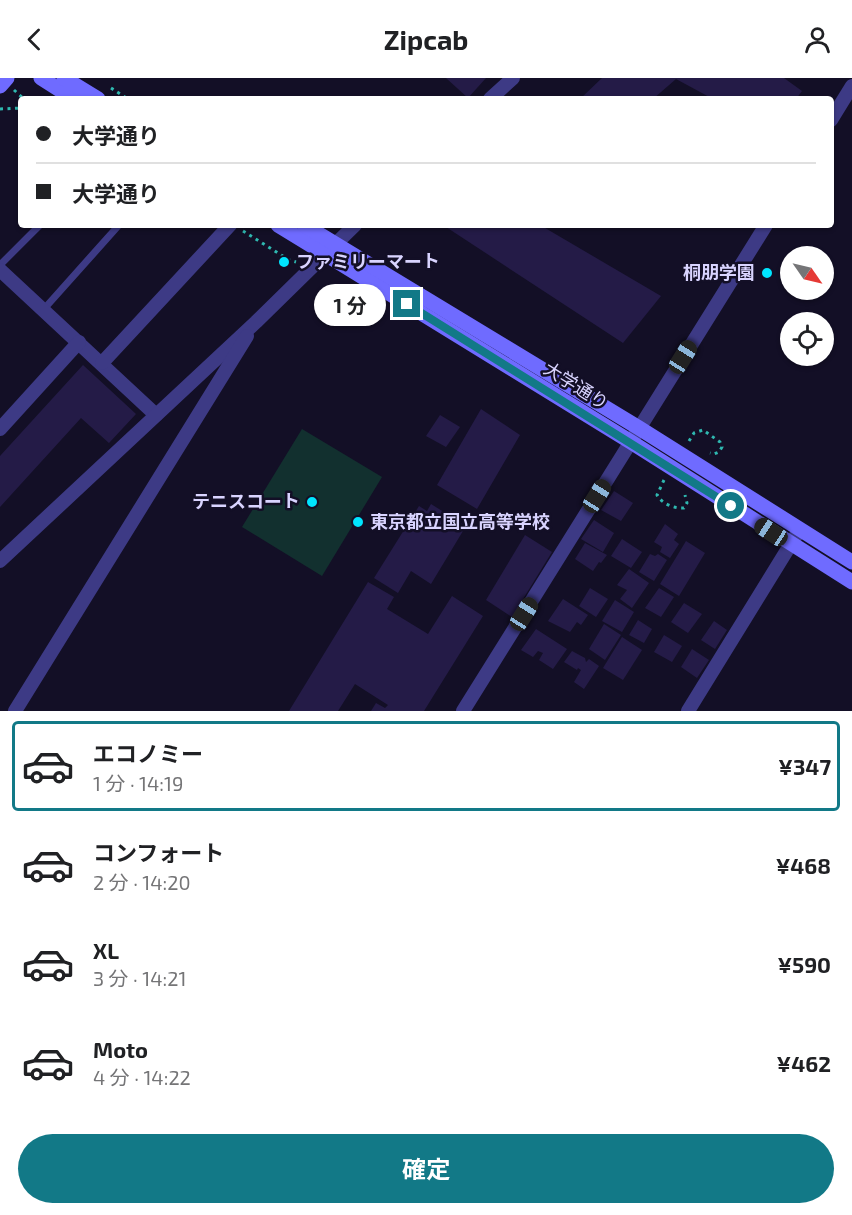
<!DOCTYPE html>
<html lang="ja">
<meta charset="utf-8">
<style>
body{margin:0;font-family:"Exo 2","Noto Sans JP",sans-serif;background:#f2f2f2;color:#202124;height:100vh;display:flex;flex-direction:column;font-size:22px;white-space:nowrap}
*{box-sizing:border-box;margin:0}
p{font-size:20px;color:#757577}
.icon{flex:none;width:33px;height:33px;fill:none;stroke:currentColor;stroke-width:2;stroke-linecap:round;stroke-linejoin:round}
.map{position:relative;height:633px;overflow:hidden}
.drawer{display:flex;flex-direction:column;background:#fff;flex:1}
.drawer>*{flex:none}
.top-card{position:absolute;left:18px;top:18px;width:816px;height:132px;border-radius:6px;box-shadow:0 2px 4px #0004;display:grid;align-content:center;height:132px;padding:0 18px;background:#fff}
.needle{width:39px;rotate:124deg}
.buttons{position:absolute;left:780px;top:168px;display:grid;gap:12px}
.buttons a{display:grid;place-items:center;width:54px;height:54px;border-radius:50%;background:#fff;box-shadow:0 2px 4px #0004;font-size:30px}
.end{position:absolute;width:27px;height:27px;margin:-14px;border:8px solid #127987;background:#fff;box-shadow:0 0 0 3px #fff}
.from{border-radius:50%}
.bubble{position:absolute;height:42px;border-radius:21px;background:#fff;box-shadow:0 2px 4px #0004;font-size:20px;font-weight:700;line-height:42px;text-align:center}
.car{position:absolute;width:18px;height:36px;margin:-18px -9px;border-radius:8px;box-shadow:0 0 4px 2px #0007;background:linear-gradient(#222 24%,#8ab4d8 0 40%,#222 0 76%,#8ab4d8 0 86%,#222 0)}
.top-card b{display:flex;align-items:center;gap:21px;height:57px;font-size:22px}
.top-card b+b{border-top:2px solid #e0e0e0}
.top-card i{width:15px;height:15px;background:#202124}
ul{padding:10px 0 0;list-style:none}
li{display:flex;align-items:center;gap:18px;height:90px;margin:0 12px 9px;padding:0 6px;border:3px solid transparent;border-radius:6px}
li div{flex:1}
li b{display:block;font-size:22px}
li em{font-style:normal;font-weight:700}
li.active{border-color:#127987}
li>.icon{width:54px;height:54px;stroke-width:1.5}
.primary-button{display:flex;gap:12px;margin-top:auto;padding:12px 18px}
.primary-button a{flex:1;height:69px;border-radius:36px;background:#127987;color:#fff;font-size:24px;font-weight:700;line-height:69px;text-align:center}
header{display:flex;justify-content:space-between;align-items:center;height:78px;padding:0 18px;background:#fff;font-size:27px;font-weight:700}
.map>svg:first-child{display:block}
</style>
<header><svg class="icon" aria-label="back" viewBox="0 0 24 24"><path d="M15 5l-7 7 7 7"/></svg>Zipcab<svg class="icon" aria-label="person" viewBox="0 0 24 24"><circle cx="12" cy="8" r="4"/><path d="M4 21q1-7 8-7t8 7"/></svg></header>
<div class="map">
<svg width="852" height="633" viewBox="0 0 852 633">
<rect width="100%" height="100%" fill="#130f26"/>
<path fill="#12302f" d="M302,351L382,399L322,498L242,449Z"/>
<g fill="#241b47">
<path d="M446,0H486L468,20Z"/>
<path d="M602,0H784L802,13L796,21H713L676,1L653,21H580Z"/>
<path d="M448,147H540L661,218L623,265L446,149Z"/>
<path d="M83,287L136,336L109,365L81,340L0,429V378Z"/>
<path d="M481,331L520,357L477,431L437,407Z"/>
<path d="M440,337L460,349L446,369L426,358Z"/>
<path d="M614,413L633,425L621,443L601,432Z"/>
<path d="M431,426L466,448L431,506L411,493L398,515L374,500L419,428L427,433Z"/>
<path d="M594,442L614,455L603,474L581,461Z"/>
<path d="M665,446L678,456L674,462L679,466L670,480L660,474L662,469L654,464Z"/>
<path d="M525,457L552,474L512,539L486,522Z"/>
<path d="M622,461L642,474L631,490L611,478Z"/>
<path d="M686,463L705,475L679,518L660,506Z"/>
<path d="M585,465L607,477L601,485L599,484L593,493L575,481Z"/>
<path d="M650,476L655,478L658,476L667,482L654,503L639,494Z"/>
<path d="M629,491L649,505L632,530L620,521L627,512L617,507Z"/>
<path d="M368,504L394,519L387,531L428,556L452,518L483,538L424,633H371L376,625L385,630L388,627L355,606L338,633H289Z"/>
<path d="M590,510L608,521L596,539L579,528Z"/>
<path d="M659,510L674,519L661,539L645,530Z"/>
<path d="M563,521L588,537L581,547L577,544L570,554L548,543Z"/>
<path d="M615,522L634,534L622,554L602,543Z"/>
<path d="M684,525L702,536L688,555L671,544Z"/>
<path d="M638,542L652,551L644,565L629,557Z"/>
<path d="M714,543L727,552L715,571L701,562Z"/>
<path d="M604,546L621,557L605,582L589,571Z"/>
<path d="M536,551L567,571L553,591L539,582L543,575L538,573L533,579L521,572Z"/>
<path d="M664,557L682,568L672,584L654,574Z"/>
<path d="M622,559L642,572L623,602L603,590Z"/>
<path d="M692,571L709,582L697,600L681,589Z"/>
<path d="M572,573L585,580L586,584L589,581L599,588L584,611L574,604L581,592L578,590L577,592L564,584Z"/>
</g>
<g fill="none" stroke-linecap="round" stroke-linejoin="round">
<g stroke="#2fb8b0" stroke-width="3" stroke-dasharray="3 4.5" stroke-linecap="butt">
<path d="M111,10L128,21"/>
<path d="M14,12L24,21"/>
<path d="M0,31L21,30"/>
<path d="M243,153L289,182L296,184"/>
<path d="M689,363L694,355L703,352L720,364L722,369L719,374L714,376L710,375"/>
<path d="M664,402L657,417C661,425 674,431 684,430L687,425L685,417"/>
</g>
<g stroke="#3d3a85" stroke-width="7">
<path d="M0,187L40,147"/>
<path d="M44,231L119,147"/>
</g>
<g stroke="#3d3a85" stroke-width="14">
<path d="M490,21L513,0"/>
<path d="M831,42L852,8"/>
<path d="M0,192L156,337"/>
<path d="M102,285L230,147"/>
<path d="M0,351L79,264"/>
<path d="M0,483L256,244L355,147"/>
<path d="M15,633L247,258"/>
<path d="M463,633L766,147"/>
<path d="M688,633L797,456"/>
</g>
<g stroke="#6f6bff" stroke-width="15">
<path d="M41,0L74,21"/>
<path d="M64,0L98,21"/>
<path d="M0,8L7,0"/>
<path d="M278,147L631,364L852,504"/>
<path d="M304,147L639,350L852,484"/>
</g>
</g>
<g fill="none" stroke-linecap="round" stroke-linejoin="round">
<path stroke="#127987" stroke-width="8" d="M407,226L731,428"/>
</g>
<g fill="#00e5ff" stroke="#130f26" stroke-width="2">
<circle cx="284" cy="184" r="6"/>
<circle cx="767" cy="195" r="6"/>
<circle cx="312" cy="424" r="6"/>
<circle cx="358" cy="444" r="6"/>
</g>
<g text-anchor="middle" stroke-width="5" stroke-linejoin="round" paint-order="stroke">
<g font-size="18" font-weight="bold" fill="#d9d4ff" stroke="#130f26" text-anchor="start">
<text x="296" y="190">ファミリーマート</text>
<text x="755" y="201" text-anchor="end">桐朋学園</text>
<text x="300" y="430" text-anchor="end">テニスコート</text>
<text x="370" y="450">東京都立国立高等学校</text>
</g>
<g font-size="18" fill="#d9d4ff" stroke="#130f26">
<text transform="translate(576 308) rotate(32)" y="6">大学通り</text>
</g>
</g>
</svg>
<div class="buttons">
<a><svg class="needle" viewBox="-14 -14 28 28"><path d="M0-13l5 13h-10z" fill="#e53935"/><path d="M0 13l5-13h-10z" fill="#757577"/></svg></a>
<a><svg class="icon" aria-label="locate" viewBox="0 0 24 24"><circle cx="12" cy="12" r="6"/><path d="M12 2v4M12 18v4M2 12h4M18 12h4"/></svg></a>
</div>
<i class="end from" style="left:731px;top:428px"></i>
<i class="end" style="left:407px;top:226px"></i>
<div class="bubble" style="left:314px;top:206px;width:72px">1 分</div>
<i class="car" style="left:683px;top:279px;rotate:32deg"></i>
<i class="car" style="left:597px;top:418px;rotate:32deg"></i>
<i class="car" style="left:771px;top:454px;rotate:303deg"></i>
<i class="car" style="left:524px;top:536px;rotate:32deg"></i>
<div class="top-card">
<b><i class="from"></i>大学通り</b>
<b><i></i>大学通り</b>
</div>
</div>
<section class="drawer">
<ul>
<li class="active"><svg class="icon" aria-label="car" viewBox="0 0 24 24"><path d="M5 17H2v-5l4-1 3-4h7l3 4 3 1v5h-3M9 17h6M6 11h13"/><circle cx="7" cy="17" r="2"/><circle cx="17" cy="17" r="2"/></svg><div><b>エコノミー</b><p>1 分 · 14:19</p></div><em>¥347</em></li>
<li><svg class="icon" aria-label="car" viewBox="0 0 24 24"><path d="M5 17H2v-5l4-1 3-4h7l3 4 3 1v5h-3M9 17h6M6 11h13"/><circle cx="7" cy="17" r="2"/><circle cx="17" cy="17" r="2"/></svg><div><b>コンフォート</b><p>2 分 · 14:20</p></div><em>¥468</em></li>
<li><svg class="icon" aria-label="car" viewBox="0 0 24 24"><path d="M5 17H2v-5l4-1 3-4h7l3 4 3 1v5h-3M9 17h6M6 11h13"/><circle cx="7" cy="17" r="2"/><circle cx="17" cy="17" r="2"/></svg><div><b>XL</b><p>3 分 · 14:21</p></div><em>¥590</em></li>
<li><svg class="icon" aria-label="car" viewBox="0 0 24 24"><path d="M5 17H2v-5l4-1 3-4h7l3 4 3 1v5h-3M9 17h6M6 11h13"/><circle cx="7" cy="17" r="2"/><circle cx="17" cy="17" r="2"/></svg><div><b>Moto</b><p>4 分 · 14:22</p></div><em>¥462</em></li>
</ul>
<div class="primary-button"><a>確定</a></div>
</section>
